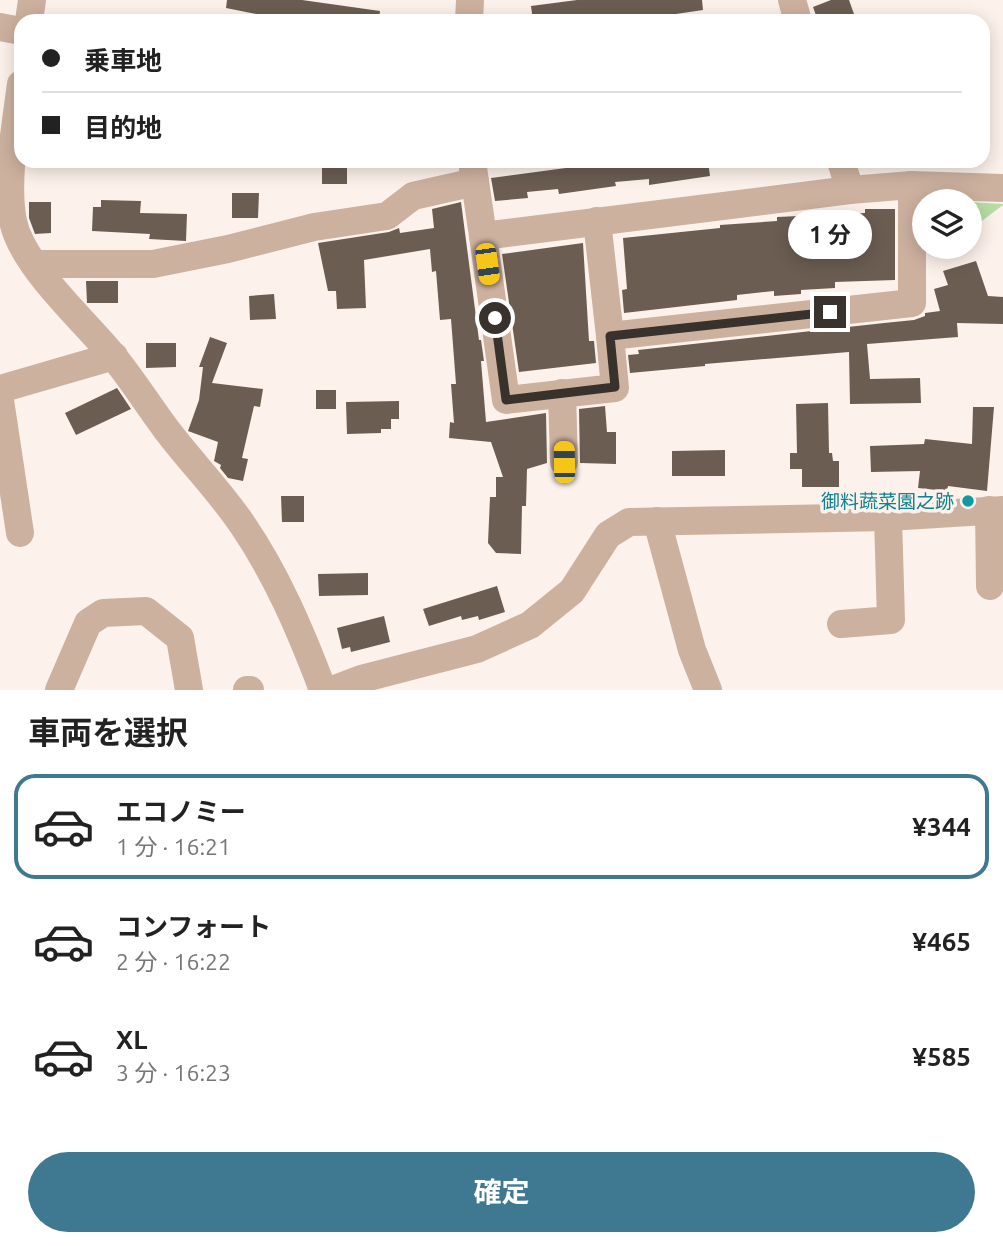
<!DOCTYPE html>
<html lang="ja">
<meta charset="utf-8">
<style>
body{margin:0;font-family:Ubuntu,"Noto Sans JP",sans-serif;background:#f2f2f2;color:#222;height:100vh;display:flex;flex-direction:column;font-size:26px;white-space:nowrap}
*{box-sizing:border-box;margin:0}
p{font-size:23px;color:#767676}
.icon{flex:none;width:38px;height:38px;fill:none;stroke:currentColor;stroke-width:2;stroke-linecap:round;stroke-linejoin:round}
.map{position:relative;height:690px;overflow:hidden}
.drawer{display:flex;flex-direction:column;background:#fff;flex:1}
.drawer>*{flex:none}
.top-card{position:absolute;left:14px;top:14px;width:976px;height:154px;border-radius:21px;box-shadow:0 4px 18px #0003;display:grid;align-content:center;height:154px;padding:0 28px;background:#fff}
.tools{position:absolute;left:912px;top:189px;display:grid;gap:14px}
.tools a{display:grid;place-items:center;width:70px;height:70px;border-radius:50%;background:#fff;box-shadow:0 4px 18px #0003;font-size:35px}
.end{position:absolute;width:32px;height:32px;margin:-16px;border:9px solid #38312c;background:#fff;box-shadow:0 0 0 4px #fff}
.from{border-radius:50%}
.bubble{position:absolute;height:49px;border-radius:24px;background:#fff;box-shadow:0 4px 18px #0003;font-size:23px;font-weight:700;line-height:49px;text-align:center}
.car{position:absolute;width:21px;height:42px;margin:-21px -10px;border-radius:9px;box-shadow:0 0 5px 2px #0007;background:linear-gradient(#f5c518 24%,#345 0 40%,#f5c518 0 76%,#345 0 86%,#f5c518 0)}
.top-card b{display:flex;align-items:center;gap:24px;height:66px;font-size:26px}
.top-card b+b{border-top:2px solid #e0e0e0}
.top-card i{width:18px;height:18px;background:#222}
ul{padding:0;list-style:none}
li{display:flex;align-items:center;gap:21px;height:105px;margin:0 14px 10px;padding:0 14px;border:4px solid transparent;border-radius:21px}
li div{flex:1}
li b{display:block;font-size:26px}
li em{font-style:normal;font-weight:700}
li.on{border-color:#3e7991}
li>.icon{width:63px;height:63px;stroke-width:1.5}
h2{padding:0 28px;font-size:32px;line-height:84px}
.action{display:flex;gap:14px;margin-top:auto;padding:14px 28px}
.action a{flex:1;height:80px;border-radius:42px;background:#3e7991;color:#fff;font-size:28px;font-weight:700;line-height:80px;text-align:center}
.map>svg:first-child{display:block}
</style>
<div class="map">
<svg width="1003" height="690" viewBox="0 0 1003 690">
<rect width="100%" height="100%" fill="#fdf2eb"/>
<path fill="#b7dda5" d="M970,202L1003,204V205L970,230Z"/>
<g fill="#6b5d52">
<path d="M227,0H302L380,11L379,21L282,19L226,8Z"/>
<path d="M577,0H702L703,10L628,21H533L531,6Z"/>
<path d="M831,0H849L854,14L835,21H818L813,7Z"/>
<rect x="322" y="161" width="25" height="23"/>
<path d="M618,161H708L710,176L649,185V179L615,182L616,186L559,194L558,189L527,192L528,198L495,201L491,178Z"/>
<path d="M232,193H259L258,218H232Z"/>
<path d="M101,200L141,201L140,213L187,214L186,241L149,239L150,234L92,231L93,207H101Z"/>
<path d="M29,202H51V233L35,234L29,218Z"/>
<path d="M461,202L479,340H481L484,361H481L486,422L546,413L547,463L527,469L526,506H522L521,554L496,553L488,543L490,497H496V477H503L491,442L449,438L450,422L454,423L451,384H456L451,319L440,320L436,271L432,272L430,249L364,260L366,308L337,309L336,291H328L318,243L389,232L399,228L400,233L434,228L432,209Z"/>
<path d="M865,209H895V280L835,282V288L801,290V294L774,296V291L737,295V300L624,313L622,290L627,289L623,238L720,228V225L777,221V217L865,213Z"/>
<path d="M583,243L589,341H594L596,363L519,372L502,254Z"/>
<path d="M976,261L988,296L1003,297V324L957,323L958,337L867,344L870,379L920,378L921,403L850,404L849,352L705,364V366L630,373L628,355L639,354L638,350L884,323L914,320L925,316V313L940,311L934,289L948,285L943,271Z"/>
<path d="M86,281H118V303H87Z"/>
<path d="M274,294L276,319L250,320L249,296Z"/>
<path d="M210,337L227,343L212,383L263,389L260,407L254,406L242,458L248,459L243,481L228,478L220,468L221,465L214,461L218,442L188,431L199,400L203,367H199Z"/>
<path d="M146,343H176V367L146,368Z"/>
<path d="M117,388L131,409L76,435L65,413Z"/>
<rect x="316" y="390" width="20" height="19"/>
<path d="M399,401V419H391V429H381V433L347,434L346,402Z"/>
<path d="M828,403L829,453H832L833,461H839V487H802V469H790V453H797L796,404Z"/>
<path d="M605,406L607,432H616V464L580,463L579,409Z"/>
<path d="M973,407H994L987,491L948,486L947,491L918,488L920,471L871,472L870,446L924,444L925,439L972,444Z"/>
<path d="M725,450V476H672V451Z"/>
<path d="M281,496H304V522H282Z"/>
<path d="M368,573V595L319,596L318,574Z"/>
<path d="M497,586L505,612L479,620L478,616L462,620L461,616L429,626L423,609Z"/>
<path d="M384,616L390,642L351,652L350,647L342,649L337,628Z"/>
</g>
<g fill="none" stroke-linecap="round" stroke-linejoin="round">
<g stroke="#cdb19f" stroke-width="28">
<path d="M792,0L798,21"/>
<path d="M29,21L32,0"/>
<path d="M469,21L470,0"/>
<path d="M0,27L21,31"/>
<path d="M21,84C16,123 5,182 13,221C22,266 84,320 113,356C132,379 148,405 166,429C190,461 219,490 242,524C277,575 301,632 323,690"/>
<path d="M472,161L483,236L850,190L912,185L1003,188"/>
<path d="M841,161L850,190"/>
<path d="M597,221L610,336L912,303V185"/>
<path d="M483,236L506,400L615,388L610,336"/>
<path d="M34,264H153L228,249L314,227L387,216L413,196L475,182"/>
<path d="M0,389L114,356"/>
<path d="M562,393L564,462"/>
<path d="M0,400L20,533"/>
<path d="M989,510L990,586"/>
<path d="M657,521L692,650L708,690"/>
<path d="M841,624L891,620L888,517"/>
<path d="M59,690L88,623L103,613L146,611L180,638L189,690"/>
<path d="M247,690H250"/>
<path d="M332,690L361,679L477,649L530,625L572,591L608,535L629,522L888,517L1003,510"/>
</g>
</g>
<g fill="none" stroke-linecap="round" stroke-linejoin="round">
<path stroke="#38312c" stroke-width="9" d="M495,318L506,400L615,387L610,336L830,312"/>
</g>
<circle fill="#0f9aa8" stroke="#fdf2eb" stroke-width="2.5" cx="968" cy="501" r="7"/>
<g text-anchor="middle" stroke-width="7" stroke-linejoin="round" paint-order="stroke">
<g font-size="19" fill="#0d838f" stroke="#fdf2eb" text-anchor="end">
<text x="954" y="508">御料蔬菜園之跡</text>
</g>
</g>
</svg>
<div class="tools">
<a><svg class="icon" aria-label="layers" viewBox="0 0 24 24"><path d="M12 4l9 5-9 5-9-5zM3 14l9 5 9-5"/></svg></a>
</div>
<i class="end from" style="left:495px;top:318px"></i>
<i class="end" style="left:830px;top:312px"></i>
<div class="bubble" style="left:788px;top:210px;width:84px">1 分</div>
<i class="car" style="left:487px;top:264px;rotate:172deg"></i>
<i class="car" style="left:564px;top:462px;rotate:359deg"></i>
<div class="top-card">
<b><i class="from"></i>乗車地</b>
<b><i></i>目的地</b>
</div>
</div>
<section class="drawer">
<h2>車両を選択</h2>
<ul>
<li class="on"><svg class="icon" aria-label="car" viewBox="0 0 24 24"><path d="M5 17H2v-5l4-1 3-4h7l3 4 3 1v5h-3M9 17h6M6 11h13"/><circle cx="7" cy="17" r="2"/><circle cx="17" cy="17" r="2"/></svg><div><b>エコノミー</b><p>1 分 · 16:21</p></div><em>¥344</em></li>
<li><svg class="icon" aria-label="car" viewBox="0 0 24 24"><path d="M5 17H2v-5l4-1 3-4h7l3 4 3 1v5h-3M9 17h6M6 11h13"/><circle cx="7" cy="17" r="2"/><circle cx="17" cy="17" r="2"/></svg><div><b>コンフォート</b><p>2 分 · 16:22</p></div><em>¥465</em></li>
<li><svg class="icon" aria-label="car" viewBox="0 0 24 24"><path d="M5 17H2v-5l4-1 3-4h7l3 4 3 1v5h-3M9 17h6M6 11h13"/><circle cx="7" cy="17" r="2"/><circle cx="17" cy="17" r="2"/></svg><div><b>XL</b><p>3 分 · 16:23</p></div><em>¥585</em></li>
</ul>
<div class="action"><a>確定</a></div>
</section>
